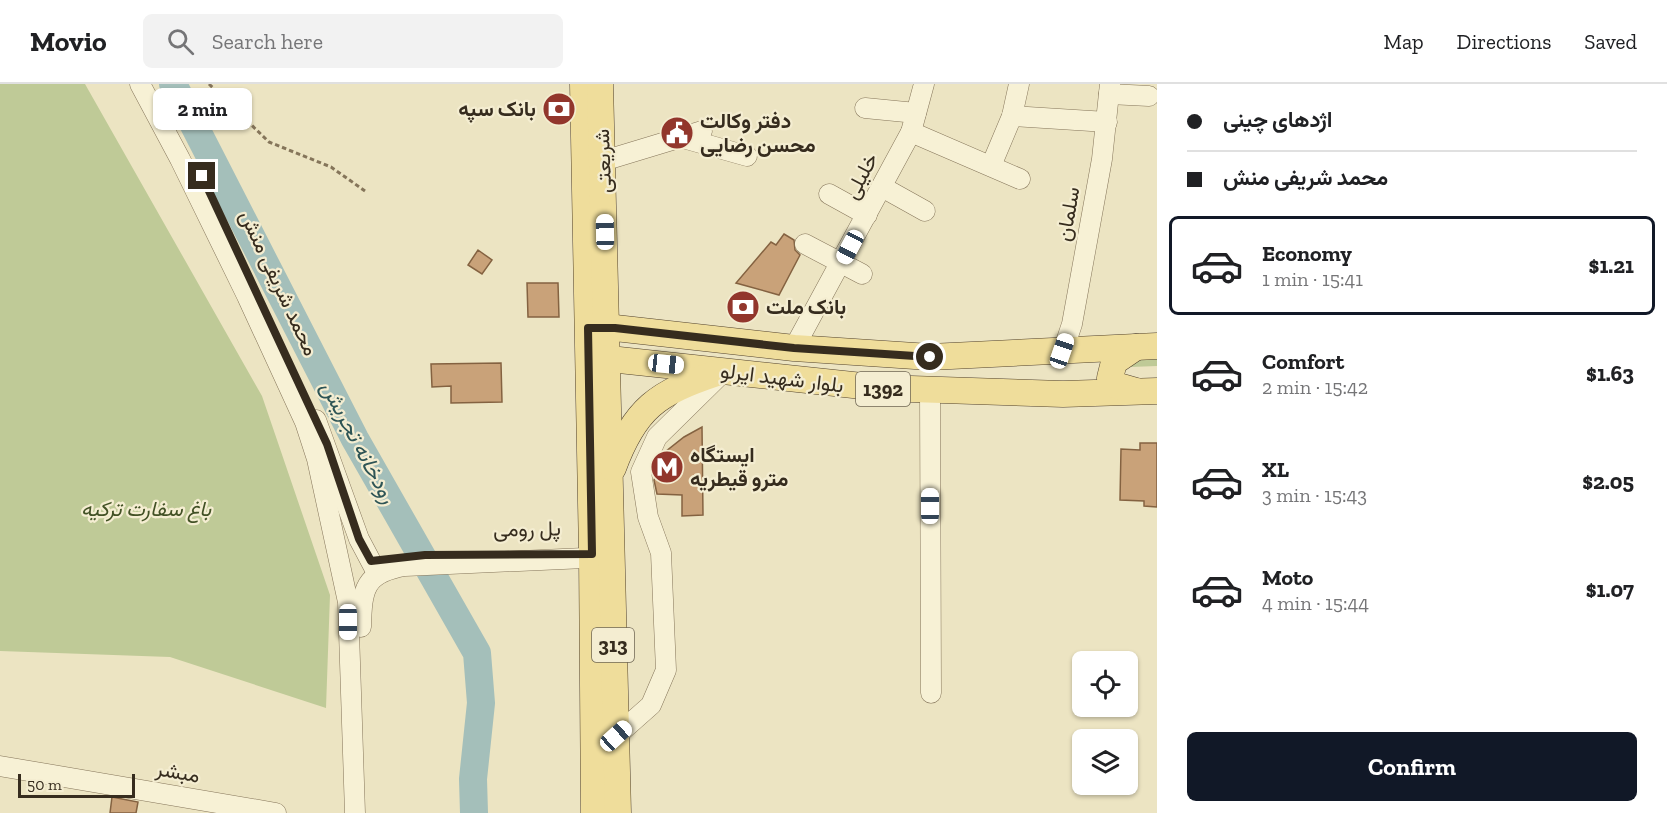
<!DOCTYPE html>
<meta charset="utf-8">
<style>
body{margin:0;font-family:"Zilla Slab",Vazirmatn,serif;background:#f2f2f2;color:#202124;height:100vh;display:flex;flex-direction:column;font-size:22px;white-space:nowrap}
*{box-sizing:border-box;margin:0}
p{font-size:20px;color:#757577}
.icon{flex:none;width:33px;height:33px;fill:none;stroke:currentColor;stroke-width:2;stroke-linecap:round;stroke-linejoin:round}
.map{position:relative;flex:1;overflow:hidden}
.details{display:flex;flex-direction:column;background:#fff;width:510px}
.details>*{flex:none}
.banner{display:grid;align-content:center;height:132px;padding:0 30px;background:#fff}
.tools{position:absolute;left:1072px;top:567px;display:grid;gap:12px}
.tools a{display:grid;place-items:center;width:66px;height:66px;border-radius:9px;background:#fff;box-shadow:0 2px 4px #0004;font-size:30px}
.scale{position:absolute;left:18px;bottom:15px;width:117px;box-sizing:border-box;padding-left:6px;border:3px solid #362c1e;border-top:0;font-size:16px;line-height:21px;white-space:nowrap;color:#362c1e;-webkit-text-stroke:4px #f4edd1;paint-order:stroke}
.end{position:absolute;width:27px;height:27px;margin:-14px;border:8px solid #362c1e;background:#fff;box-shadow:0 0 0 3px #fff}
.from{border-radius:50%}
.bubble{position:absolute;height:42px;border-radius:9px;background:#fff;box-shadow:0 2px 4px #0004;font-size:20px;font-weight:700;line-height:42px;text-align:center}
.car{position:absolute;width:18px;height:36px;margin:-18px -9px;border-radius:8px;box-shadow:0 0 4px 2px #0007;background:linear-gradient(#fff 24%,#345 0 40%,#fff 0 76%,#345 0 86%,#fff 0)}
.banner b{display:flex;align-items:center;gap:21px;height:57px;font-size:22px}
.banner b+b{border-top:2px solid #e0e0e0}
.banner i{width:15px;height:15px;background:#202124}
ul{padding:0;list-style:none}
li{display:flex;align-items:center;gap:18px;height:99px;margin:0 12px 9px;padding:0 18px;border:3px solid transparent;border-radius:9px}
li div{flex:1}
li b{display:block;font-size:22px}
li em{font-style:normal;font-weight:700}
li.current{border-color:#111827}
li>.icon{width:54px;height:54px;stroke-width:1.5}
.button{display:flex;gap:12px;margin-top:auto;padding:12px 30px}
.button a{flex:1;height:69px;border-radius:9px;background:#111827;color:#fff;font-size:24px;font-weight:700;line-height:69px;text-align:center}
header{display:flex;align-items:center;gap:36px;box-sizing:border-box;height:84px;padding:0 30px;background:#fff;border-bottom:2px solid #e0e0e0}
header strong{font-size:28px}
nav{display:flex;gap:33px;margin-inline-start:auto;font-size:21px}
.search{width:420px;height:54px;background:#f2f2f2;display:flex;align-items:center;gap:15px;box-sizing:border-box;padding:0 21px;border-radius:9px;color:#757577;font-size:22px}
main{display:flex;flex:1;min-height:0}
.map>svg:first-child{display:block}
</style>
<header>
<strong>Movio</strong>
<div class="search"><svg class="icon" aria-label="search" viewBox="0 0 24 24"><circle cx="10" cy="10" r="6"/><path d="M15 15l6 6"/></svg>Search here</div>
<nav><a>Map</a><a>Directions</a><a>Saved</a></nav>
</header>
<main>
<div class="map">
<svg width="1157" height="729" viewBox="0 0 1157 729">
<rect width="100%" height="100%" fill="#ece4c2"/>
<g fill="#bfca97">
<path d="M0,0H85L262,312L330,511L326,624L170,573L0,567Z"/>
<path d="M1157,268V282L1130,283L1127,278Z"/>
</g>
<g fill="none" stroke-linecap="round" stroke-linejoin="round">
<path stroke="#a4bfba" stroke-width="28" d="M173,0L355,355L477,569L481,619L473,695L474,729"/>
</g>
<g fill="#c9a279" stroke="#846241" stroke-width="1.5">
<path d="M784,150L794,156L795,166L800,171L779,211L736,199L771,158L776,161Z"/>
<path d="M478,166L492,176L482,190L468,181Z"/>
<path d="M527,199H558L559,233H528Z"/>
<path d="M501,279L502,318L451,319V302L432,303L431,280Z"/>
<path d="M702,343L703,431L682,432V411L657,410L654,396L665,368L684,353Z"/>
<path d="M1140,359H1157V423L1144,422V417L1120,416L1121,365L1140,366Z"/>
<path d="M112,713L138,718L136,729H110Z"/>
</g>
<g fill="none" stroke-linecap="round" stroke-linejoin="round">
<defs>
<g id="minor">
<path d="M140,0L180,75L247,212L305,338L317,375L348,518L355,729"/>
<path d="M1109,10L1149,12"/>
<path d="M865,24L916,29"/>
<path d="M1012,32L1107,38"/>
<path d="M911,48L1020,95"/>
<path d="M683,54L747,72"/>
<path d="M603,77L702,47"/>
<path d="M991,82L1012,32L1019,0"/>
<path d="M882,103L925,127"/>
<path d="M829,110L867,131"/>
<path d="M805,160L862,190"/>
<path d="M794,264L911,48L924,0"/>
<path d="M1063,267L1072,240L1102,75L1110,0"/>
<path d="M930,306L931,609"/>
<path d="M316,336L359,455L377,489"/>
<path d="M361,543C362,505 364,489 405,482L585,474L592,470"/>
<path d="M616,652L651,621L666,586L661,469L648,433L641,388L657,353L719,292"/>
<path d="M0,682L276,729"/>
</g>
<g id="major">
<path d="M583,0L592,470L594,729"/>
<path d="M600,0L618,729"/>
<path d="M589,244H615L794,264L930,273L1157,262"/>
<path d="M591,273L881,304L1063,310L1157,307"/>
<path d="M1136,307L1115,301L1110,294L1114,278L1136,263"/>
<path d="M613,384C635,324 657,309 717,289"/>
</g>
</defs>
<use href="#minor" stroke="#85755a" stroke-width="21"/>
<use href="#major" stroke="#53432e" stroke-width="27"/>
<path stroke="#85755a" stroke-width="3" stroke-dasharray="4.5 3" stroke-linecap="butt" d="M209,0L269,58L331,83L365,107"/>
<use href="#minor" stroke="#f7f1d5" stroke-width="20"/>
<use href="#major" stroke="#efdd9b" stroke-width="26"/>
</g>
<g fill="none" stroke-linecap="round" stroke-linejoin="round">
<path stroke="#362c1e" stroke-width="8" d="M202,92L327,360L359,455L371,477L425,471L592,470L588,244H615L794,264L930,273"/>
</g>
<defs>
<symbol id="bank-disc" viewBox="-11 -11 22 22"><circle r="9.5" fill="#92362c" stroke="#f4edd1"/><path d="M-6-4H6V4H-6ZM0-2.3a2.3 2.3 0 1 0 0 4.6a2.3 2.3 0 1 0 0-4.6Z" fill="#fff"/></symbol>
<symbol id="civic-disc" viewBox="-11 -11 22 22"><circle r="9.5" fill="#92362c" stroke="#f4edd1"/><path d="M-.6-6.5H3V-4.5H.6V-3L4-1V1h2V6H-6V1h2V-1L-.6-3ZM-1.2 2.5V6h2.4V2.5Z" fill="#fff"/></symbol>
<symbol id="metro-disc" viewBox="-11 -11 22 22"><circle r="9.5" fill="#92362c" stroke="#f4edd1"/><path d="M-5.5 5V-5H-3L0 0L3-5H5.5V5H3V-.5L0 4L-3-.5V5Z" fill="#fff"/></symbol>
</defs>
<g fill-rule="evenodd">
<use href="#bank-disc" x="540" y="6" width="38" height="38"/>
<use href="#civic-disc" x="658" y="30" width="38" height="38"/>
<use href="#bank-disc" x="724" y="204" width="38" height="38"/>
<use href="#metro-disc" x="648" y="364" width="38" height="38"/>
</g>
<g text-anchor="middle" stroke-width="4.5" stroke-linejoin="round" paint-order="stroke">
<g fill="#f4edd1" stroke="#6f6654" stroke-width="1.5">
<rect x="856" y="288" width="54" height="34" rx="4.5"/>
<rect x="592" y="544" width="42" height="34" rx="4.5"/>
</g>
<g font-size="20" font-weight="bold" fill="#362c1e">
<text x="883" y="312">1392</text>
<text x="613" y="568">313</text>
</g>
<g font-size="21" font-weight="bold" fill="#362c1e" stroke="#f4edd1" text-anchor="start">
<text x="536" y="32" text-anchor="end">بانک سپه</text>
<text x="700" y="44">دفتر وکالت<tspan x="700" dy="24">محسن رضایی</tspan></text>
<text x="766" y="230">بانک ملت</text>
<text x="690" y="378">ایستگاه<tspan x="690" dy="24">مترو قیطریه</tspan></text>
</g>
<g font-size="21" fill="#362c1e" stroke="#f4edd1">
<text transform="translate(603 77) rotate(-92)" y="7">شریعتی</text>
<text transform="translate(861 92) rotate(-62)" y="7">خلیلی</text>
<text transform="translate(1068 130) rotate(-80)" y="7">سلمان</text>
<text transform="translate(279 199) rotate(65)" y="7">محمد شریفی منش</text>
<text transform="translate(782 294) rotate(7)" y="7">بلوار شهید ایرلو</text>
<text transform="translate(527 445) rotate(-1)" y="7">پل رومی</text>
<text transform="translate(178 688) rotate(10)" y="7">مبشر</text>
</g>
<g font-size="21" font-style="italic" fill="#425125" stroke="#f4edd1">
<text x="146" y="432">باغ سفارت ترکیه</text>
</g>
<g font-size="22" font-style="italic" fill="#2d5455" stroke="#f4edd1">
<text transform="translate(359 358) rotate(62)" y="8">رودخانه تجریش</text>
</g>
</g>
</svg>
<div class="tools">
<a><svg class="icon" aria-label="locate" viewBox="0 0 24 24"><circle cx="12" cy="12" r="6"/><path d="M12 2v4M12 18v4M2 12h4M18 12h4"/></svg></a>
<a><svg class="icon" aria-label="layers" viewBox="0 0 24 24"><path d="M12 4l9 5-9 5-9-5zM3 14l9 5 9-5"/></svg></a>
</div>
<div class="scale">50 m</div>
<i class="end from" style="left:930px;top:273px"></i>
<i class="end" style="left:202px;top:92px"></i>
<div class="bubble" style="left:153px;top:4px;width:99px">2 min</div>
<i class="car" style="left:605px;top:148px;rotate:359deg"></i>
<i class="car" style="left:850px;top:163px;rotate:208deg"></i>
<i class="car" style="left:1062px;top:267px;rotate:19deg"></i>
<i class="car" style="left:666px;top:280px;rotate:96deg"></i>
<i class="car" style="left:930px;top:422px;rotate:0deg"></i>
<i class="car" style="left:348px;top:538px;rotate:180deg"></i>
<i class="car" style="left:616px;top:652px;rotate:48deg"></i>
</div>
<section class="details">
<div class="banner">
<b><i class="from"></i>اژدهای چینی</b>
<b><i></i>محمد شریفی منش</b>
</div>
<ul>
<li class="current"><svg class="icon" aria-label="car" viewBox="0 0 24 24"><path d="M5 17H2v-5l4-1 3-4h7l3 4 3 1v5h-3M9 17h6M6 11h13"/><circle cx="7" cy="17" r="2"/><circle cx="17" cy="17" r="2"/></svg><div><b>Economy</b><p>1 min · 15:41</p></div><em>$1.21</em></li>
<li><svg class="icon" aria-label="car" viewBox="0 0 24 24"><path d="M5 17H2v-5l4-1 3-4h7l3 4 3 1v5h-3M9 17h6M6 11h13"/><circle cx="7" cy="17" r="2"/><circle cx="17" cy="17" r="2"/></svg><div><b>Comfort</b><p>2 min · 15:42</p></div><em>$1.63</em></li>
<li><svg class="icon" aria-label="car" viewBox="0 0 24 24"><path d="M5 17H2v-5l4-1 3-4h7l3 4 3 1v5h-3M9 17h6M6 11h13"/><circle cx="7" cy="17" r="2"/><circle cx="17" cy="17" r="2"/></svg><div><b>XL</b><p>3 min · 15:43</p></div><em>$2.05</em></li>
<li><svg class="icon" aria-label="car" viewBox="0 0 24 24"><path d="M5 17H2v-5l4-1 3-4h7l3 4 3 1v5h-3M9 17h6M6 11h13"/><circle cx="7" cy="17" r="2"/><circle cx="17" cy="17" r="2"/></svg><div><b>Moto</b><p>4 min · 15:44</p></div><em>$1.07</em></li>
</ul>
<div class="button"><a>Confirm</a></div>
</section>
</main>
